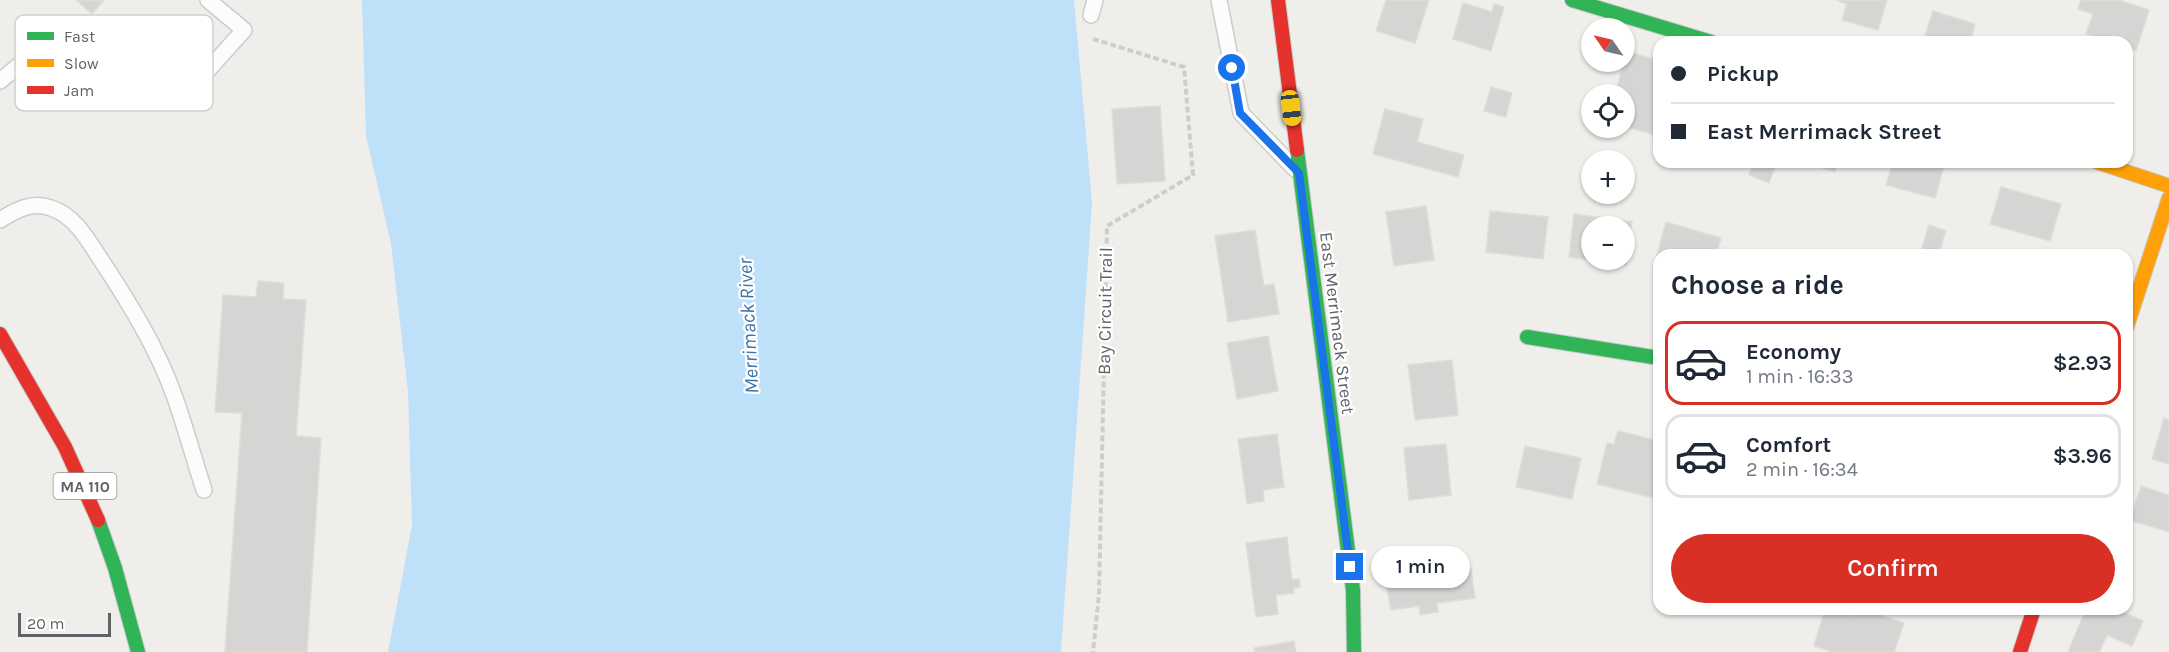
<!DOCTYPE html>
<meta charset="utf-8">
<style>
body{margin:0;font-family:Karla,sans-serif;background:#f6f6f7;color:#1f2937;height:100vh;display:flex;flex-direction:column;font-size:22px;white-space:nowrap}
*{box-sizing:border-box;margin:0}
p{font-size:20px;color:#747a83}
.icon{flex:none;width:33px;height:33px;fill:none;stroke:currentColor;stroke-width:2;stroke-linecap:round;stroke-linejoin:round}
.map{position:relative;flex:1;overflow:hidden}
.details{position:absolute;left:1653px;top:249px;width:480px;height:366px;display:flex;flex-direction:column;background:#fff;border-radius:18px;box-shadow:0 2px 4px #0004}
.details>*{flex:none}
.guide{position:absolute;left:1653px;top:36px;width:480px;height:132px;border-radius:18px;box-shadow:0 2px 4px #0004;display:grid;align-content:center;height:132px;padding:0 18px;background:#fff}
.needle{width:39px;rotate:304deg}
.controls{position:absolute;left:1581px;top:18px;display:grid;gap:12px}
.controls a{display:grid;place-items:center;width:54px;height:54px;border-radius:50%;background:#fff;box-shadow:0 2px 4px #0004;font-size:30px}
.scale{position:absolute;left:18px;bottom:15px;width:93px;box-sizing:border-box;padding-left:6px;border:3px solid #5f6368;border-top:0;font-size:16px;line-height:21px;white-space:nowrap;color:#5f6368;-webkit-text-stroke:4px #fff;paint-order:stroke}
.end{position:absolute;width:27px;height:27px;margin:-14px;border:8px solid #1a73e8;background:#fff;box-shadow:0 0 0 3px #fff}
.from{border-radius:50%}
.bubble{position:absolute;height:42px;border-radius:21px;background:#fff;box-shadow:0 2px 4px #0004;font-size:20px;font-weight:600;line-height:42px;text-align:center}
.car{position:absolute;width:18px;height:36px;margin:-18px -9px;border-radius:8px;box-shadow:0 0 4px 2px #0007;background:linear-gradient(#f5c518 24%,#345 0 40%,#f5c518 0 76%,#345 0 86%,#f5c518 0)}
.guide b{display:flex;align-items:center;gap:21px;height:57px;font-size:22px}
.guide b+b{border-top:2px solid #e0e1e3}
.guide i{width:15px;height:15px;background:#1f2937}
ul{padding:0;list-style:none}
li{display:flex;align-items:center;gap:18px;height:84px;margin:0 12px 9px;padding:0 6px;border:3px solid #e0e1e3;border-radius:18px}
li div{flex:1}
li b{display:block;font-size:22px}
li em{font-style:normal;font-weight:600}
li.selected{border-color:#d93025}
li>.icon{width:54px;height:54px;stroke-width:1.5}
h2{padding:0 18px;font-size:27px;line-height:72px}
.action{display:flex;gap:12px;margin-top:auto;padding:12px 18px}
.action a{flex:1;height:69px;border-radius:36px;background:#d93025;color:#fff;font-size:24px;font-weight:600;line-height:69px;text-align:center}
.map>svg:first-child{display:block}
</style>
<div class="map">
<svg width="2169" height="652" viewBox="0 0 2169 652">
<rect width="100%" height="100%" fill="#efeeea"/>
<path fill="#bfe0f9" d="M362,0H1074L1092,203L1061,652H388L412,525L408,392L391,244L366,136Z"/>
<g fill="#d6d5d3" stroke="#deddd9" stroke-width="1.5" fill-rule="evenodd">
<path d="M76,0H104L92,14Z"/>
<path d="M1386,0H1429L1415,43L1376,31Z"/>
<path d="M1837,0H1887L1878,30L1842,20L1847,4Z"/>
<path d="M2081,0H2119L2149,10L2136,51L2127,48V42H2109L2086,34L2093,14L2078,9Z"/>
<path d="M1463,3L1492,12L1494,4L1504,7L1491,51L1453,39Z"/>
<path d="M1933,11L1975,24L1970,42H1923Z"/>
<path d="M1627,51L1659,61L1657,71L1659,72V121L1655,135L1624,126V94H1615Z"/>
<path d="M1491,87L1512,93L1506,117L1484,111Z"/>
<path d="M1160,106L1165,181L1117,184L1112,109Z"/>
<path d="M1385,109L1423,119L1417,142L1464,155L1458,177L1373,154Z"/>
<path d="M1754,162H1777L1769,183L1749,175Z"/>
<path d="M1804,162H1838L1835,172Z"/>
<path d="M1893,162H1929L1944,166L1935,198L1886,185Z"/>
<path d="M2001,187L2061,204L2050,241L1990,224Z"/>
<path d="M1426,206L1434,260L1394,266L1386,212Z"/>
<path d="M1490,211L1548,217L1543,259L1486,252Z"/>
<path d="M1574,214L1632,222L1626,265L1569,257ZM1592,226H1624V260H1592Z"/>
<path d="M1666,222L1721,238L1716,255H1659V272L1653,270Z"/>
<path d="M1929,225L1946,231L1938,255L1920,254Z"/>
<path d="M1255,230L1264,286L1274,284L1279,314L1228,322L1215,236Z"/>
<path d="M258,281L284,283L283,299L306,300L296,436L321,438L307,652H225L242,413L215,412L223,295L256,297Z"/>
<path d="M1268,336L1278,391L1237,399L1227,343Z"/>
<path d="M1452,360L1458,415L1415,420L1408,365Z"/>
<path d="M2164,418L2169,420V464L2152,459Z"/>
<path d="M1618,431L1659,441V479L1654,498L1597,484L1607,443L1614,444Z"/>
<path d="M1277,434L1284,487L1263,490L1264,501L1247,504L1238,439Z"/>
<path d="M1446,444L1451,495L1409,500L1404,448Z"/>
<path d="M1525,446L1581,458L1572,499L1516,487Z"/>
<path d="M2141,486L2169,495V532L2130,520Z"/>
<path d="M1287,537L1292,580L1299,579L1300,587L1294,588V593L1276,595L1278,614L1256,617L1246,543Z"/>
<path d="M1471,569L1475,598L1437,603L1438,612L1420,615L1419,606L1391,610L1386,582Z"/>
<path d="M1825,609L1852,616L1854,609H1860L1904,623L1894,652H1833L1814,646Z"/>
<path d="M2086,609H2116L2143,621L2132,646L2107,635L2099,652H2068Z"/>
<path d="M1294,641L1296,652H1255L1254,648Z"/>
</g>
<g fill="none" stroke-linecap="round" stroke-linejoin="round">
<defs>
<g id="lane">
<path d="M1219,0L1241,113L1295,169"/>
<path d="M1091,15L1095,0"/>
<path d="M0,81L41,47L135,99L183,98L244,30L208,0"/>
<path d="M0,220C16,210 32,201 51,208C76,216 89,242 103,263C130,304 157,348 174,395C185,426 194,459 204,490"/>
</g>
<g id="fast">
<path d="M1572,0L1711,42"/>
<path d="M1297,150L1353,590L1354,652"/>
<path d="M1527,337L1659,358"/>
<path d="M98,520L115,568L138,652"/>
</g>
<g id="slow">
<path d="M2097,162L2169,186"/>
<path d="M2127,326L2169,198"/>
</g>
<g id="jam">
<path d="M1278,0L1297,150"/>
<path d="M0,334L65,447L98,520"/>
<path d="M2020,652L2034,609"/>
</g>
</defs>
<use href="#lane" stroke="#cbcccc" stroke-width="18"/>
<use href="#fast" stroke="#cacacb" stroke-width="16"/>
<use href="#slow" stroke="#cacacb" stroke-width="16"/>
<use href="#jam" stroke="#cacacb" stroke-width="16"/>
<path stroke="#cacfcc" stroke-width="4" stroke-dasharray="6 3" stroke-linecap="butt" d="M1093,39L1184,67L1193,175L1107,226L1099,594L1093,652"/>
<use href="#lane" stroke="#fdfcfc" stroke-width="15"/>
<use href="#fast" stroke="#30b455" stroke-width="14"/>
<use href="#slow" stroke="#ff9f0a" stroke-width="14"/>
<use href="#jam" stroke="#e5322d" stroke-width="14"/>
</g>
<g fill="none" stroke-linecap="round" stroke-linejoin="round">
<path stroke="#1a73e8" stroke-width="8" d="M1232,68L1240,113L1299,173L1350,567"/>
</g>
<g text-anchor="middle" stroke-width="4.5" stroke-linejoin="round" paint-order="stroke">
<rect fill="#fff" stroke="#8f9295" stroke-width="1.5" x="53.5" y="473" width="63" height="26" rx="4.5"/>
<g font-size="16" font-weight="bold" fill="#5f6368">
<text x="85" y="492">MA 110</text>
</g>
<g font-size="18" fill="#5f6368" stroke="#fff">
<text transform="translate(1105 311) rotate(-89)" y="6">Bay Circuit Trail</text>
<text transform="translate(1337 323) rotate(83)" y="6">East Merrimack Street</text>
</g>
<g font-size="20" font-style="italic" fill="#4174aa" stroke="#fff">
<text transform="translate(748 326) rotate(-93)" y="7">Merrimack River</text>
</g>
</g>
<rect x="15" y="15" width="198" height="96" rx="9" fill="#fff" stroke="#cfd0d2" stroke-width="1.5"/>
<rect x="27" y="32" width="27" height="8" fill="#30b455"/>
<rect x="27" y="59" width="27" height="8" fill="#ff9f0a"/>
<rect x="27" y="86" width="27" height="8" fill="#e5322d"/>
<g font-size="16" fill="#5f6368">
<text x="64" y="42">Fast</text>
<text x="64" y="69">Slow</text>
<text x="64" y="96">Jam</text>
</g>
</svg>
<div class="controls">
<a><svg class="needle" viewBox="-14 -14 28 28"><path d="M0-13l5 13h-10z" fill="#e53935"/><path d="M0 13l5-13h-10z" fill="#747a83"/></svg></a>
<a><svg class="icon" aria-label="locate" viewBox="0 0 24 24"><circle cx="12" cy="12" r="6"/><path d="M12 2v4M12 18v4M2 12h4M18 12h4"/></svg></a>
<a>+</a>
<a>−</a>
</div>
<div class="scale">20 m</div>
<i class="end from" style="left:1232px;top:68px"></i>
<i class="end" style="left:1350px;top:567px"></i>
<div class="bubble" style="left:1371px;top:546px;width:99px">1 min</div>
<i class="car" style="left:1291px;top:108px;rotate:173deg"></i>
<div class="guide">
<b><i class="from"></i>Pickup</b>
<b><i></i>East Merrimack Street</b>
</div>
<section class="details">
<h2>Choose a ride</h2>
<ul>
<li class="selected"><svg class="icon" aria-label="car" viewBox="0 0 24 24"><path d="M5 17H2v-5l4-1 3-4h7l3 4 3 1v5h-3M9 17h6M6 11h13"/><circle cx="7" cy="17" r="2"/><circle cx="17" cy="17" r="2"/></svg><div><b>Economy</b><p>1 min · 16:33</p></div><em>$2.93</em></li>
<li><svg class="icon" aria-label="car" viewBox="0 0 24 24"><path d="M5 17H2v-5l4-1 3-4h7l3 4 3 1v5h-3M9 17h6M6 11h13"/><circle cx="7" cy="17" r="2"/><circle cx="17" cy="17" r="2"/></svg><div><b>Comfort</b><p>2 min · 16:34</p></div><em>$3.96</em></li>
</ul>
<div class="action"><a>Confirm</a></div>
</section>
</div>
